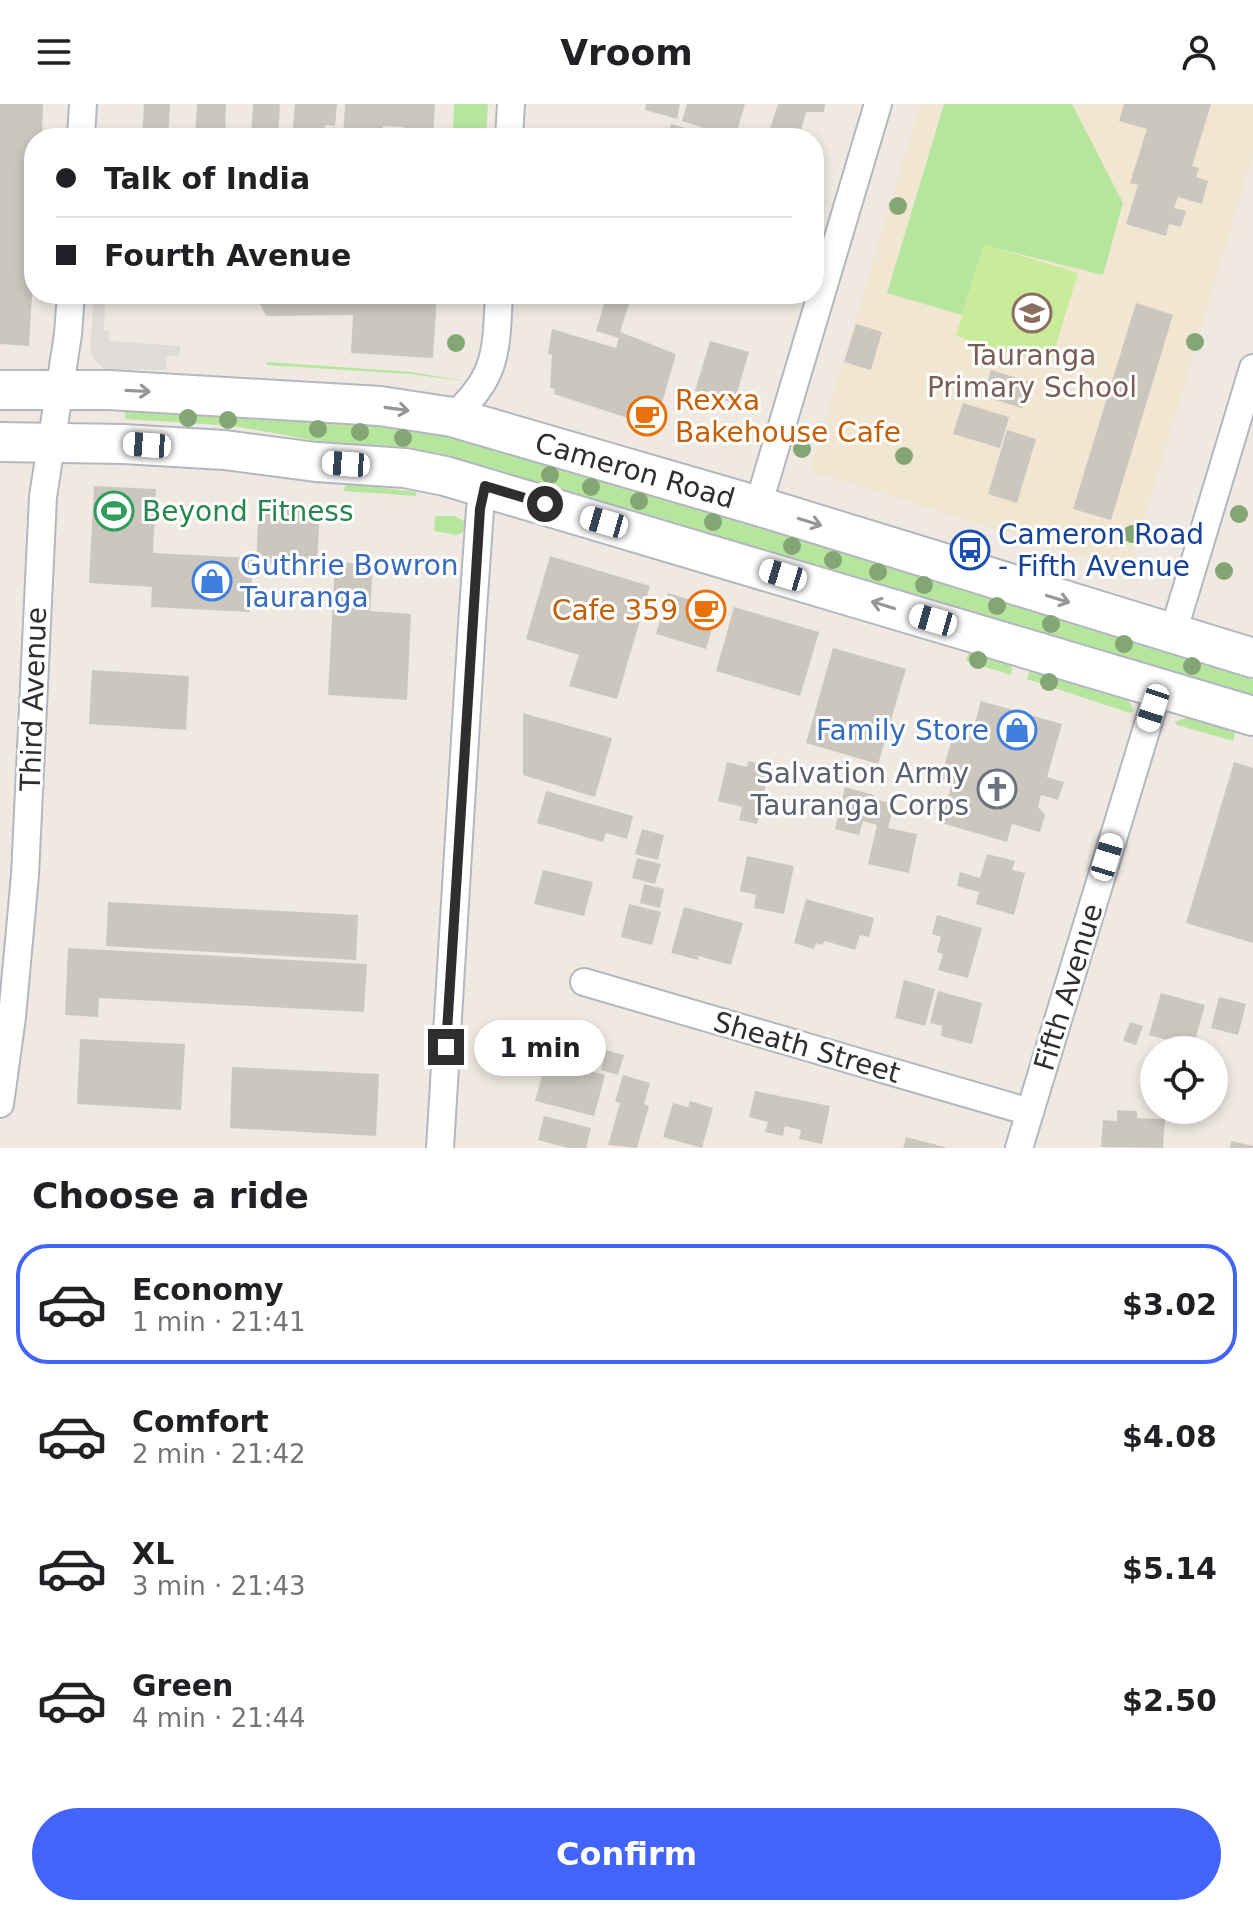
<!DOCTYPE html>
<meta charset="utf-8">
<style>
body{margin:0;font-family:"DejaVu Sans",sans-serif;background:#f2f2f2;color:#202124;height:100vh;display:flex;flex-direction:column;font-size:30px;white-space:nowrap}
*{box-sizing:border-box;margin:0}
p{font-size:26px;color:#757577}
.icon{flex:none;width:44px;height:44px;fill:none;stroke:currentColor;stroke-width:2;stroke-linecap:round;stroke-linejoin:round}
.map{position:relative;height:1044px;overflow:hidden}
.side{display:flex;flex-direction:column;background:#fff;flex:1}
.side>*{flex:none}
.guide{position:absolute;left:24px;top:24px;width:800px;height:176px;border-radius:32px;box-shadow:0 4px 12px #0003;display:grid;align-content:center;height:176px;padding:0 32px;background:#fff}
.controls{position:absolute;left:1140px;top:932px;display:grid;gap:16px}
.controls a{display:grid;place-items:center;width:88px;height:88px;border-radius:50%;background:#fff;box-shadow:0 4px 12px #0003;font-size:40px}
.end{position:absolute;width:36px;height:36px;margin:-18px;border:10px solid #2e2e2e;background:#fff;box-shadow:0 0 0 4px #fff}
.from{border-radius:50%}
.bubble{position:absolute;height:56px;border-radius:28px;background:#fff;box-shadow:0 4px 12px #0003;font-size:26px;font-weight:700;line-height:56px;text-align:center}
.car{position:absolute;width:24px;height:48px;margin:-24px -12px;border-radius:10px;box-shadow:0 0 6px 2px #0007;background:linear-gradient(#fff 24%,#345 0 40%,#fff 0 76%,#345 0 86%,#fff 0)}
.guide b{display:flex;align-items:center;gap:28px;height:76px;font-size:30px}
.guide b+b{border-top:2px solid #e0e0e0}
.guide i{width:20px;height:20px;background:#202124}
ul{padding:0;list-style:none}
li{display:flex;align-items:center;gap:24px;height:120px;margin:0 16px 12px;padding:0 16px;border:4px solid transparent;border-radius:32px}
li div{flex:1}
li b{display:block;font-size:30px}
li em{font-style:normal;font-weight:700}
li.current{border-color:#4264fb}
li>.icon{width:72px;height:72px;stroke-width:1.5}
h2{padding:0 32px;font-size:36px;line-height:96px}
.button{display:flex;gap:16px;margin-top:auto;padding:16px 32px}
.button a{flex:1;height:92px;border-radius:48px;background:#4264fb;color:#fff;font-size:32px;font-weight:700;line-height:92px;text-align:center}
header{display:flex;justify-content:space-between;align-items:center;height:104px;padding:0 32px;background:#fff;font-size:36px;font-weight:700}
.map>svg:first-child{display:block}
</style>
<header><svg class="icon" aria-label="menu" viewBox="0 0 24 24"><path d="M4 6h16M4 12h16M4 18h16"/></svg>Vroom<svg class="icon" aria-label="person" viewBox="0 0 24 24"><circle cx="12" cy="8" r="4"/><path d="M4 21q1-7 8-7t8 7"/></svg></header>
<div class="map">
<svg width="1253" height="1044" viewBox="0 0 1253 1044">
<rect width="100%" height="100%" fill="#efe9e1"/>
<path fill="#f0e6d1" d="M920,0H1253V51L1129,467L810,367Z"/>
<g fill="#b6e59e">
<path d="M454,0H488L486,34H453Z"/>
<path d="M944,0H1072L1123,99L1103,171L984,141L962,211L887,189Z"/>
<path d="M267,258L412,268L470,278L411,270L266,261Z"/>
<path d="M125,305C247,312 368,314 488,341L1198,553L1253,576V592L438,349L381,342L328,339L234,322L125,315Z"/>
<path d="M348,379L416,388V392L344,387L345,381Z"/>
<path d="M435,412H455L466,418L463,428L456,431L434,427Z"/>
<path d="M969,547L1012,561L1011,571L966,557Z"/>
<path d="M1030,565L1121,593L1128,596L1134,607L1130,609L1027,575Z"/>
<path d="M1186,614L1232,625L1235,631L1233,637L1177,621L1174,618Z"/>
</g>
<path fill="#c9ec9a" d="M984,140L1078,169L1050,261L956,232Z"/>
<path fill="#dfdcd8" d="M94,197L105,198L104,226L109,227V237L180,242L179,252H167L166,266L104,265L93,254L90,243Z"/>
<g fill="#cbc7bf">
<path d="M0,0H43L42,34H34V157L29,242L0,240Z"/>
<path d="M144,0H170L168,34H142Z"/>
<path d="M197,0H226L225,34H195Z"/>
<path d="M253,0H280L278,34H251Z"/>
<path d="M295,0H337L335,22L325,21L324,34H292Z"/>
<path d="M345,0H435L433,34H403L404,23L383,22L382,34H343Z"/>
<path d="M646,0H680L677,15L645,6Z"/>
<path d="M687,0H745L735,34L682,17Z"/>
<path d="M778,0H825L824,8H806L800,29L815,34H767Z"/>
<path d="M1124,0H1211L1192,62L1199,64L1196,73L1208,77L1202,100L1178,93L1174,104L1186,107L1181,123L1169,120L1166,132L1126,120L1138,81L1130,79L1147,25L1119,17Z"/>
<path d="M671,20L696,27L694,34H667Z"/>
<path d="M255,190H437L433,254L351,249L353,211L266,212Z"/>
<path d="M607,190H632L620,228L676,250L655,323L554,290L555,285L550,284L552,251L548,250L552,225L616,244L619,234L596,227Z"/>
<path d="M1136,199L1173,211L1111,416L1073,405Z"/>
<path d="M856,220L882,228L871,266L844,258Z"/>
<path d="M710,237L749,248L734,299L695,287Z"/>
<path d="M991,266L1030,278L1022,304L983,292Z"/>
<path d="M963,299L1009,313L1000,344L953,330Z"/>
<path d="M1007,326L1036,335L1017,399L988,390Z"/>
<path d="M94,382L156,385L153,449L253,454L250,508L151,503L152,483L89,479Z"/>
<path d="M259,399L320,403L317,462L256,459Z"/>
<path d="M550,452L650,482L617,595L569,582L579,551L526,535Z"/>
<path d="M335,458L373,460L370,507L411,510L407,596L328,591Z"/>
<path d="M668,489L718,504L706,545L656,530Z"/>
<path d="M734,503L819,528L800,592L716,567Z"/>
<path d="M833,544L906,565L878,660L806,639Z"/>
<path d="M92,566L189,572L186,626L89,620Z"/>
<path d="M981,597L1062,620L1047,673L1064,678L1058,696L1041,691L1038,703L1045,711L1040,728L1012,720L1007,738L941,719L952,679L940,676L954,628L971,633Z"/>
<path d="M523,609L612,634L595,693L523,671Z"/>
<path d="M748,657L770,662L757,720L739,716L742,703L718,697L727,658L747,663Z"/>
<path d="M1234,658L1253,664V839L1186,819Z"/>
<path d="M845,683L874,691V695L894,700L888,724L917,730L909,769L868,760L877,721L863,717L859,731L835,725Z"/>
<path d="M546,687L633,712L627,735L606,729L603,738L537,719Z"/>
<path d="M642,725L664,731L658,756L635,750Z"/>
<path d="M987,750L1015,757L1012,766L1025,769L1014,811L976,800L979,788L957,782L960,768L980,774Z"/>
<path d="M747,752L794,762L784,810L754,804L756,791L740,787Z"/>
<path d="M637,754L661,760L655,780L632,774Z"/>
<path d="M543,766L593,778L584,812L534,800Z"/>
<path d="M644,780L664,785L660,804L640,799Z"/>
<path d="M806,795L874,814L869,833L860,831L855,846L825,837L822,841L816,839L814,845L794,839Z"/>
<path d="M108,798L358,811L356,856L106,842Z"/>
<path d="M629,800L661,808L652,841L621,833Z"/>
<path d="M684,803L743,819L731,861L699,852L698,856L671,849Z"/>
<path d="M937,811L982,824L968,874L938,866L943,850L937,848L941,833L932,830Z"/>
<path d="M68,844L367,860L364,908L99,894L98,913L65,911Z"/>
<path d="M904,876L935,885L925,922L895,914Z"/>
<path d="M938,887L982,899L972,940L941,932L942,922L930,919Z"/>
<path d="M1161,889L1205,901L1193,943L1149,931Z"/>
<path d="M1219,893L1246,900L1238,931L1211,924Z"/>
<path d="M1130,918L1143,922L1136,941L1123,937Z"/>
<path d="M80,935L185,940L181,1006L77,1000Z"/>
<path d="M606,946L624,951L618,971L601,966Z"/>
<path d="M545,960L567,965L568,961L605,971L594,1012L535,997Z"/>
<path d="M232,963L379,970L376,1032L230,1024Z"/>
<path d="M623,971L650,979L644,1000L649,1002L637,1044L608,1041L620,999L615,997Z"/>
<path d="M755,987L830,1002L822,1040L799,1035L801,1026L785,1022L783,1032L765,1028L768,1018L749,1013Z"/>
<path d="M690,997L713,1004L702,1044L663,1033L673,999L688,1003Z"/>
<path d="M1117,1006L1137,1007V1014L1165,1015L1163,1044L1101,1043L1103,1016L1117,1017Z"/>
<path d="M544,1012L591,1024L586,1044H568L538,1036Z"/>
<path d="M906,1033L945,1043V1044H903Z"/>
<path d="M1231,1037L1253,1042V1044H1230Z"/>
</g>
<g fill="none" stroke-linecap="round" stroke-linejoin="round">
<defs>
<g id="street">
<path d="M81,34L83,0"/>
<path d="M509,34L511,0"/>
<path d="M452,313C498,273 496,247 499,190"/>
<path d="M758,402L878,0"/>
<path d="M1173,529L1253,264"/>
<path d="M584,878L1030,1008"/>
<path d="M0,1000L12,913L25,771L43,393L68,230L71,190"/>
<path d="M440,1044L472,521L480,405L485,382"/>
<path d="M1019,1044L1159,584"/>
</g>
<g id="secondary">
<path id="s1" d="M0,286H109L380,302L452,313L758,402L1253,554"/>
<path d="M0,338L123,340L224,346L316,358L405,364L445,372L1253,612"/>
</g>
</defs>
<use href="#street" stroke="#b4b7c1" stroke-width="30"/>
<use href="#secondary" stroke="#b4b7c1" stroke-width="42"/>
<use href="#street" stroke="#fff" stroke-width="26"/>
<use href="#secondary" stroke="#fff" stroke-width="38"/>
</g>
<g fill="#84a574">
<circle cx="898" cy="102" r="9"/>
<circle cx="1195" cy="238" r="9"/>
<circle cx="456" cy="239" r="9"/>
<circle cx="188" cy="314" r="9"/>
<circle cx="228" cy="316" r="9"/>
<circle cx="318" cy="325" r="9"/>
<circle cx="360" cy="328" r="9"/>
<circle cx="403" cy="334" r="9"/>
<circle cx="802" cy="345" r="9"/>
<circle cx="904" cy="352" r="9"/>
<circle cx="550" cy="371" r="9"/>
<circle cx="591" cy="383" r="9"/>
<circle cx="639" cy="397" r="9"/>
<circle cx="1239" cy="410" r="9"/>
<circle cx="713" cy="418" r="9"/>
<circle cx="1132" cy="430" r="9"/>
<circle cx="792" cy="442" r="9"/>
<circle cx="833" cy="456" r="9"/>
<circle cx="1224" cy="467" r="9"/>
<circle cx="878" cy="468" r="9"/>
<circle cx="924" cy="481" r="9"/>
<circle cx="997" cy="502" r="9"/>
<circle cx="1051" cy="520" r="9"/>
<circle cx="1124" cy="540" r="9"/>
<circle cx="978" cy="556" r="9"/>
<circle cx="1192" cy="562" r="9"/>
<circle cx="1049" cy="578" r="9"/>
</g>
<defs><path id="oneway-shaft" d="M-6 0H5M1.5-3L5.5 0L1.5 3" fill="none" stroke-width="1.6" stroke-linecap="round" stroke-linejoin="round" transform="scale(2)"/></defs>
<g stroke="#969696">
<use href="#oneway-shaft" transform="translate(138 287) rotate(3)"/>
<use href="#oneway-shaft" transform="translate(397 305) rotate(8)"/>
<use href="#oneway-shaft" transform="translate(810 418) rotate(17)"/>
<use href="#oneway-shaft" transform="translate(1058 495) rotate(17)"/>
<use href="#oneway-shaft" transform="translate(883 501) rotate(-163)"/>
</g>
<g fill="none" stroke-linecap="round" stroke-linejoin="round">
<path stroke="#2e2e2e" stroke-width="10" d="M446,943L480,405L485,382L545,400"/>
</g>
<defs>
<symbol id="school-ring" viewBox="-11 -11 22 22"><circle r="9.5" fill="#fff" stroke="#8d6e63" stroke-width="1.5"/><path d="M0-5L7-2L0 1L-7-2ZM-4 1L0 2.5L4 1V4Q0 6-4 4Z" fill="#8d6e63"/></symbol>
<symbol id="cafe-ring" viewBox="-11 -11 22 22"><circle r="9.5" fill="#fff" stroke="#e8710a" stroke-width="1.5"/><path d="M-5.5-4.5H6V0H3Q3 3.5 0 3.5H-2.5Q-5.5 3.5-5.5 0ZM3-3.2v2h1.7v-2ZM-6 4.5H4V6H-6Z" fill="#e8710a"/></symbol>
<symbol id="stadium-ring" viewBox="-11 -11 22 22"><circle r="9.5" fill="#fff" stroke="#2e9e5b" stroke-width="1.5"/><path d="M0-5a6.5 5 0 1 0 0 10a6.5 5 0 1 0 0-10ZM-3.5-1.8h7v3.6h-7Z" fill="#2e9e5b"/></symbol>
<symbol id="bus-ring" viewBox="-11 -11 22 22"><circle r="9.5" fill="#fff" stroke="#1a4fb4" stroke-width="1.5"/><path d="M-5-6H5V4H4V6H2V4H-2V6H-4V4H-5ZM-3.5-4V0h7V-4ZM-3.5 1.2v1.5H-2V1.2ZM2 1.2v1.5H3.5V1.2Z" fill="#1a4fb4"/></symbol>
<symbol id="shop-ring" viewBox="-11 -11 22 22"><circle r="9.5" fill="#fff" stroke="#3f7fe0" stroke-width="1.5"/><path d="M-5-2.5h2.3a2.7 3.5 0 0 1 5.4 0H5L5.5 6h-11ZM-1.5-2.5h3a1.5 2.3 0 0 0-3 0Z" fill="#3f7fe0"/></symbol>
<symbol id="church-ring" viewBox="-11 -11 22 22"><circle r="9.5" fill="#fff" stroke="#6b7280" stroke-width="1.5"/><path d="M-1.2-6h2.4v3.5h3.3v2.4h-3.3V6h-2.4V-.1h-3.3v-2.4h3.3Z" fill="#6b7280"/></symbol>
</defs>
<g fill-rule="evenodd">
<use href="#school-ring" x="1010" y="187" width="44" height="44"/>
<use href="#cafe-ring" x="625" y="290" width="44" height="44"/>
<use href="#stadium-ring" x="92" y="385" width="44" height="44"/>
<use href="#bus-ring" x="948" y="424" width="44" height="44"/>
<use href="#shop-ring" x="190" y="455" width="44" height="44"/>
<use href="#cafe-ring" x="684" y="484" width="44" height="44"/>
<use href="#shop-ring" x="995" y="604" width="44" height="44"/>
<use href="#church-ring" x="975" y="663" width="44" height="44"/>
</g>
<g text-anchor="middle" stroke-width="6" stroke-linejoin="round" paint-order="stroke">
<g font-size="28" fill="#785e54" stroke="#fff">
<text x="1032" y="261">Tauranga<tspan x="1032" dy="32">Primary School</tspan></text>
</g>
<g font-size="28" fill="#c56008" stroke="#fff" text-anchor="start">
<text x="675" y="306">Rexxa<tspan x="675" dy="32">Bakehouse Cafe</tspan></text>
<text x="678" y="516" text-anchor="end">Cafe 359</text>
</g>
<g font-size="28" fill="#2e2e2e" stroke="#fff">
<text dy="10" stroke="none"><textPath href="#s1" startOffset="644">Cameron Road</textPath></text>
<text transform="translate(33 595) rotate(-88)" y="10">Third Avenue</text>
<text transform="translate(1068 883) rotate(-73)" y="10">Fifth Avenue</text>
<text transform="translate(807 943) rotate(16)" y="10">Sheath Street</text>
</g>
<g font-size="28" fill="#27864d" stroke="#fff" text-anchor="start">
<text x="142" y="417">Beyond Fitness</text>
</g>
<g font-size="28" fill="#164399" stroke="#fff" text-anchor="start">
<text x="998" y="440">Cameron Road<tspan x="998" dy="32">- Fifth Avenue</tspan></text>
</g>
<g font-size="28" fill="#366cbe" stroke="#fff" text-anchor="start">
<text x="240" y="471">Guthrie Bowron<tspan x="240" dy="32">Tauranga</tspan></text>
<text x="989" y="636" text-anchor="end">Family Store</text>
</g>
<g font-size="28" fill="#5b616d" stroke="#fff" text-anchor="end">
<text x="969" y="679">Salvation Army<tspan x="969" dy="32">Tauranga Corps</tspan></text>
</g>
</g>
</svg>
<div class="controls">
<a><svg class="icon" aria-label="locate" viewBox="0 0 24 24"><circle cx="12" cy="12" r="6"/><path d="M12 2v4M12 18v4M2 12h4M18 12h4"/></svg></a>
</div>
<i class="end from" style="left:545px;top:400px"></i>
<i class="end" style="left:446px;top:943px"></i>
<div class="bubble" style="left:474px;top:916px;width:132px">1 min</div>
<i class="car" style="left:147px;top:341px;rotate:274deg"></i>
<i class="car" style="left:346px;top:360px;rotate:274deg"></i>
<i class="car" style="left:604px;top:418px;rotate:286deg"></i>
<i class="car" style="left:783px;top:471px;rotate:287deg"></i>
<i class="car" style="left:933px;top:516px;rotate:286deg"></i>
<i class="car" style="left:1153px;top:604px;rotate:198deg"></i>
<i class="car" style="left:1107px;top:753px;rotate:17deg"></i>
<div class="guide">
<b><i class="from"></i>Talk of India</b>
<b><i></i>Fourth Avenue</b>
</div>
</div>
<section class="side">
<h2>Choose a ride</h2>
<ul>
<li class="current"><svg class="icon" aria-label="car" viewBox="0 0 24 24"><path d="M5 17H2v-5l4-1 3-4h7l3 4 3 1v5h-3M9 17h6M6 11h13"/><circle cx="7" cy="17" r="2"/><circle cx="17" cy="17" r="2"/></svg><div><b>Economy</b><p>1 min · 21:41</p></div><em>$3.02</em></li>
<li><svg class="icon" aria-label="car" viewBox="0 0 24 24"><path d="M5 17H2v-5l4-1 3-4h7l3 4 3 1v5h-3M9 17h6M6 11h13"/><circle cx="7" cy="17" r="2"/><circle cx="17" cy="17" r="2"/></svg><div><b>Comfort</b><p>2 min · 21:42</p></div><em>$4.08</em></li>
<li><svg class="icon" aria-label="car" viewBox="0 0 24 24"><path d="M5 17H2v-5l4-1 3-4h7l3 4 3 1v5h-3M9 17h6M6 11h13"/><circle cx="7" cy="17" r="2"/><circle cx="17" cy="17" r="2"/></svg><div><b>XL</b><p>3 min · 21:43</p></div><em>$5.14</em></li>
<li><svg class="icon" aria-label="car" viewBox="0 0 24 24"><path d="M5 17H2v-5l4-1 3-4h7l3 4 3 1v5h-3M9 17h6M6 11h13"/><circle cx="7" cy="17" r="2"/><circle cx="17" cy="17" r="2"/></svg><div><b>Green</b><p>4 min · 21:44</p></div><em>$2.50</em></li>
</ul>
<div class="button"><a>Confirm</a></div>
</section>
